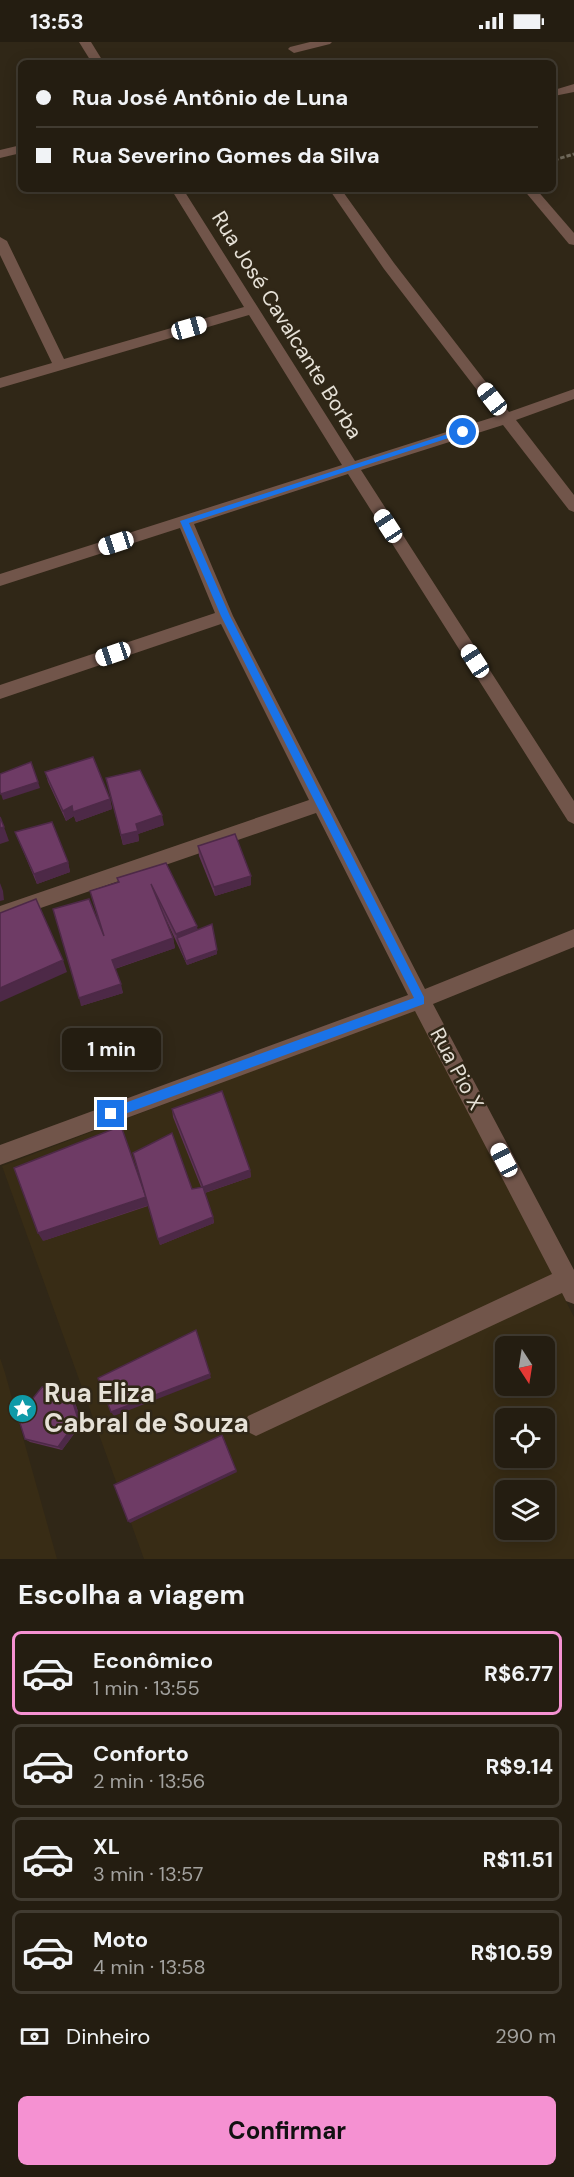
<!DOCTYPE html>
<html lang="pt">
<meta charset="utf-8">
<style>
body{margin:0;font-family:"DM Sans",sans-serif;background:#2c261a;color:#f1f3f6;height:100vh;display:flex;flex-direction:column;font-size:22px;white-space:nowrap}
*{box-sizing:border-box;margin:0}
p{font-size:20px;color:#a3a29f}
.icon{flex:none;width:33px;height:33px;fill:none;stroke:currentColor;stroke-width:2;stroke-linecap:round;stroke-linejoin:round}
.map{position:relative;height:1517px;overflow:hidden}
.side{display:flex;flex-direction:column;background:#241d11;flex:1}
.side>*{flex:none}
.top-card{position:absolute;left:18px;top:18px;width:538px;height:132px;border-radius:9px;box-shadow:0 3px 15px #0003,0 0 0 2px #413b31;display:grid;align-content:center;height:132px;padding:0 18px;background:#241d11}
.needle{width:39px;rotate:168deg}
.tools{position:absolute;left:495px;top:1294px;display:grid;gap:12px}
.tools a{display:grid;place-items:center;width:60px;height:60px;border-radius:9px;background:#241d11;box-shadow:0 3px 15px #0003,0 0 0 2px #413b31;font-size:30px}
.end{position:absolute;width:27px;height:27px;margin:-14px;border:8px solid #1a73e8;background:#fff;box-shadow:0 0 0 3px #fff}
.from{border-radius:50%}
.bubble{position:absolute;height:42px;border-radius:9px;background:#241d11;box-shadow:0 3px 15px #0003,0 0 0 2px #413b31;font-size:20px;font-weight:700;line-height:42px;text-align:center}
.car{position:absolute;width:18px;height:36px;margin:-18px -9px;border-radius:8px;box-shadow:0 0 4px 2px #0007;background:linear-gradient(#fff 24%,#345 0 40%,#fff 0 76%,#345 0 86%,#fff 0)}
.top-card b{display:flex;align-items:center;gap:21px;height:57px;font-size:22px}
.top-card b+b{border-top:2px solid #413b31}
.top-card i{width:15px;height:15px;background:#f1f3f6}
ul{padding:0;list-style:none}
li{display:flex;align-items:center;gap:18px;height:84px;margin:0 12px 9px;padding:0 6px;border:3px solid #413b31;border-radius:9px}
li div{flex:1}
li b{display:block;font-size:22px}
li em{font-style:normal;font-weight:700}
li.selected{border-color:#f591d2}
li>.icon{width:54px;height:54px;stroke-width:1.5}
h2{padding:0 18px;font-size:27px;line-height:72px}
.pay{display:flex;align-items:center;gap:15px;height:66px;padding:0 18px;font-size:22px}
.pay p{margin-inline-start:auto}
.primary-button{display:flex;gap:12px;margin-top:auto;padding:12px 18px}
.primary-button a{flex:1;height:69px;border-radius:9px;background:#f591d2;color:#111;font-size:24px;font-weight:700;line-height:69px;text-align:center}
.status{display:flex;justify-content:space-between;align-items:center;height:42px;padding:0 30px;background:#241d11;direction:ltr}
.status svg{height:16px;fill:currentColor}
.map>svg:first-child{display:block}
</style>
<div class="status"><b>13:53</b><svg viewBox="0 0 49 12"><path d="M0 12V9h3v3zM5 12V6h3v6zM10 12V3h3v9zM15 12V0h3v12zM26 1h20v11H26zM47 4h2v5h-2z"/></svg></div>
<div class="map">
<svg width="574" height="1517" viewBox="0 0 574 1517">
<rect width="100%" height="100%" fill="#302717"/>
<g fill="#382c15" fill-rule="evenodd">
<path d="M417,966L574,1275V1517H144L2,1124ZM506,1305H544V1344H506ZM506,1377H544V1416H506ZM506,1449H544V1488H506Z"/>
<path d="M0,1316L5,1331L57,1517H0Z"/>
</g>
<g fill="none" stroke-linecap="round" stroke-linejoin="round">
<path stroke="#70695b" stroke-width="3" stroke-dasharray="4.5 2" stroke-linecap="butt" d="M554,118L574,112"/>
<g fill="#71554a" fill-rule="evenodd">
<path d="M79,0H91L104,21H92Z"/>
<path d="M310,0H332L330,2L294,11L288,7L290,5Z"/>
<path d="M574,42V50L554,54V48Z"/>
<path d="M21,103V111L0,116V108Z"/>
<path d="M171,147H183L355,419L497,374L384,227L329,147H341L394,221L509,370L574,347V357L516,378L574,453V470L569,468L503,383L361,428L574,759V782L568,779L348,432L194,482L233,574L425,947L574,887V905L433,962L574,1228V1262L566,1259L562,1251L256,1394L248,1390L244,1382L248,1374L552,1232L415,969L0,1123V1103L408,953L316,771L0,880V864L309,758L221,582L0,657V643L215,571L180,486L0,544V532L342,423L249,273L0,346V336L52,321L0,213V195L7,199L64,317L244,265Z"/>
<path d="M523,147H536L574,191V203L569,202Z"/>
</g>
</g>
<g fill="#5f3357">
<path d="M45,730L110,757L112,767L76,780L74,774L66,779L48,740Z"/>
<path d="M106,736L164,783L138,792L139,799L123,803Z"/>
<path d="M15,790L68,820L70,830L37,842Z"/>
<path d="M198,804L251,843L215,854L199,814Z"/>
<path d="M166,821L198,888L217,912L187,923L164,873L173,896L175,906L115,927L123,951L81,964L101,887L90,849L118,840L117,836Z"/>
<path d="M172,1067L250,1128L251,1135L205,1151L213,1175L214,1181L160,1203L148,1164L43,1199L144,1149L192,1147L201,1145L173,1075Z"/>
<path d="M73,1355L82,1381L62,1408L30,1400L25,1397Z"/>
</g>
<g fill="#4d2947">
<path d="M38,740L40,746L3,758L1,752Z"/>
<path d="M110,757L112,767L76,780L74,774L66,779L63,769L72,764Z"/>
<path d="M162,773L164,783L138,792L136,782Z"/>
<path d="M4,785L9,799L0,802V786Z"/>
<path d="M138,789L139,799L123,803L121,793Z"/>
<path d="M68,820L70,830L37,842L34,832Z"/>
<path d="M251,834V843L215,854L214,845Z"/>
<path d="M0,841L3,849L4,858L0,859Z"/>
<path d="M197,884L198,893L177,896L176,892Z"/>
<path d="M173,896L175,906L114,927L112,918Z"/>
<path d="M217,908V912L187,923L186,919Z"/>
<path d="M63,918L67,930L0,960V946Z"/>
<path d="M121,942L123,951L81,964L79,956Z"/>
<path d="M250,1128L251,1135L204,1151L203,1145Z"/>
<path d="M146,1155L149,1163L43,1199L38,1191Z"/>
<path d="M213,1175L214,1181L160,1203L158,1197Z"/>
<path d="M210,1332L211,1336L114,1374L111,1370Z"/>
<path d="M70,1351L73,1355L82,1381L62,1408L58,1405Z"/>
<path d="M236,1428L237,1430L130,1481L128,1479Z"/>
</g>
<g fill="#6e3b65" stroke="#4d2947" stroke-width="1.5">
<path d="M93,715L110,757L73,770L72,764L63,769L45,730Z"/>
<path d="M31,720L38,740L1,752L0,750V732Z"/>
<path d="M140,728L162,773L136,782L138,789L121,793L106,736Z"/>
<path d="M0,775L4,785L0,786Z"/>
<path d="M52,780L68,820L34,832L15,790Z"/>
<path d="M235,792L251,834L214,845L198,804Z"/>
<path d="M166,821L197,884L176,892L151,842L173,896L112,918L121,942L79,956L53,867L89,857L104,894L90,849L119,840L117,836Z"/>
<path d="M36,857L63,918L0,946V871Z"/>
<path d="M212,882L217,908L186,919L177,896Z"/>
<path d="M222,1049L250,1128L203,1145L172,1067Z"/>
<path d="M121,1084L146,1155L38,1191L14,1126Z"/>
<path d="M172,1091L192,1147L203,1145L213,1175L158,1197L133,1111Z"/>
<path d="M196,1288L210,1332L111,1370L98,1336Z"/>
<path d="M42,1345L70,1351L78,1377L58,1405L25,1397L18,1375Z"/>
<path d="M222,1393L236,1428L128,1479L114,1443Z"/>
</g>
<path fill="#1a73e8" d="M460,388L467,390L189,481L230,574L424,955V962L111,1077L107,1076V1068L111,1066L414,956L221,574L180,479Z"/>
<defs>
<symbol id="sight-disc" viewBox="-11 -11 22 22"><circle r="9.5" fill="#0f9aa8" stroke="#302717"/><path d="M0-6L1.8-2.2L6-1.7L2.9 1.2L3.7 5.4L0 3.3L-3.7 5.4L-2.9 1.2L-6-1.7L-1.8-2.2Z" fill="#fff"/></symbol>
</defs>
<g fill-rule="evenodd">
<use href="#sight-disc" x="6" y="1350" width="33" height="33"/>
</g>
<g text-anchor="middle" stroke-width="5" stroke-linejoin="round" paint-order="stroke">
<g font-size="21" fill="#e6e1d7" stroke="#302717">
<text transform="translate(287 283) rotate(58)" y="7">Rua José Cavalcante Borba</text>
<text transform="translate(457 1027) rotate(62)" y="7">Rua Pio X</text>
</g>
<g font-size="26" font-weight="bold" fill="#e6e1d7" stroke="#302717" text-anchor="start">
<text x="44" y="1360">Rua Eliza<tspan x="44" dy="30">Cabral de Souza</tspan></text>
</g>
</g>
</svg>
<div class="tools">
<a><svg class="needle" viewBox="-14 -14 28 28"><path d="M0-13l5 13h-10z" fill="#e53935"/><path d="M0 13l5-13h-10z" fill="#a3a29f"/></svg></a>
<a><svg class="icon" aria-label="locate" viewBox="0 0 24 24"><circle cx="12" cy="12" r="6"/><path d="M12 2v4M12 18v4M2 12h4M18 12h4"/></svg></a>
<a><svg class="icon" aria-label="layers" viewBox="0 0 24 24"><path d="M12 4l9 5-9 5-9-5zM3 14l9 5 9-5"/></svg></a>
</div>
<i class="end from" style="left:463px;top:390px"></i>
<i class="end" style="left:111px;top:1072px"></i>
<div class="bubble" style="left:62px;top:986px;width:99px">1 min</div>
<i class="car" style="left:189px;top:286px;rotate:74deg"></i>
<i class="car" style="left:492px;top:357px;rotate:322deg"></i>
<i class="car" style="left:388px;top:484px;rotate:327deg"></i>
<i class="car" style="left:116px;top:501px;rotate:252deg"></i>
<i class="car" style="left:113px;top:612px;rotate:251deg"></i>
<i class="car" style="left:475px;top:619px;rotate:327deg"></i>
<i class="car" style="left:504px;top:1118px;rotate:332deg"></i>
<div class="top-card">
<b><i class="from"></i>Rua José Antônio de Luna</b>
<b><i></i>Rua Severino Gomes da Silva</b>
</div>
</div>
<section class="side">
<h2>Escolha a viagem</h2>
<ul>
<li class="selected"><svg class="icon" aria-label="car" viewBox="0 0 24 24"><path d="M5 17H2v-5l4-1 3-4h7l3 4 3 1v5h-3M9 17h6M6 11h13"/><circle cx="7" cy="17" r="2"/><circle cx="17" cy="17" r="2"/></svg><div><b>Econômico</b><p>1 min · 13:55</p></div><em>R$6.77</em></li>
<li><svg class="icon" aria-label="car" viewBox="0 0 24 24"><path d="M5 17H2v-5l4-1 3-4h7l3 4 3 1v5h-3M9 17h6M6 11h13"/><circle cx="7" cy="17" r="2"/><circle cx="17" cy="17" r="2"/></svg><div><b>Conforto</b><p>2 min · 13:56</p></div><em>R$9.14</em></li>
<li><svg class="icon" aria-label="car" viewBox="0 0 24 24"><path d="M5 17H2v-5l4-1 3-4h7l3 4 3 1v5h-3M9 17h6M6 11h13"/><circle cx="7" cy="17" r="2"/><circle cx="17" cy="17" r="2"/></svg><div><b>XL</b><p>3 min · 13:57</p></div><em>R$11.51</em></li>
<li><svg class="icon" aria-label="car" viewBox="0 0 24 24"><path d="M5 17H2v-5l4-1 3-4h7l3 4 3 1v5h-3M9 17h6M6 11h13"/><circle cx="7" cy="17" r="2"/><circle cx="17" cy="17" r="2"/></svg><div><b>Moto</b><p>4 min · 13:58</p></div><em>R$10.59</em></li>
</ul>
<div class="pay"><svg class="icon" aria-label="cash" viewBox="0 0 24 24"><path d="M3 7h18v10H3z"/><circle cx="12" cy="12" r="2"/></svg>Dinheiro<p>290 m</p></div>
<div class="primary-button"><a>Confirmar</a></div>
</section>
